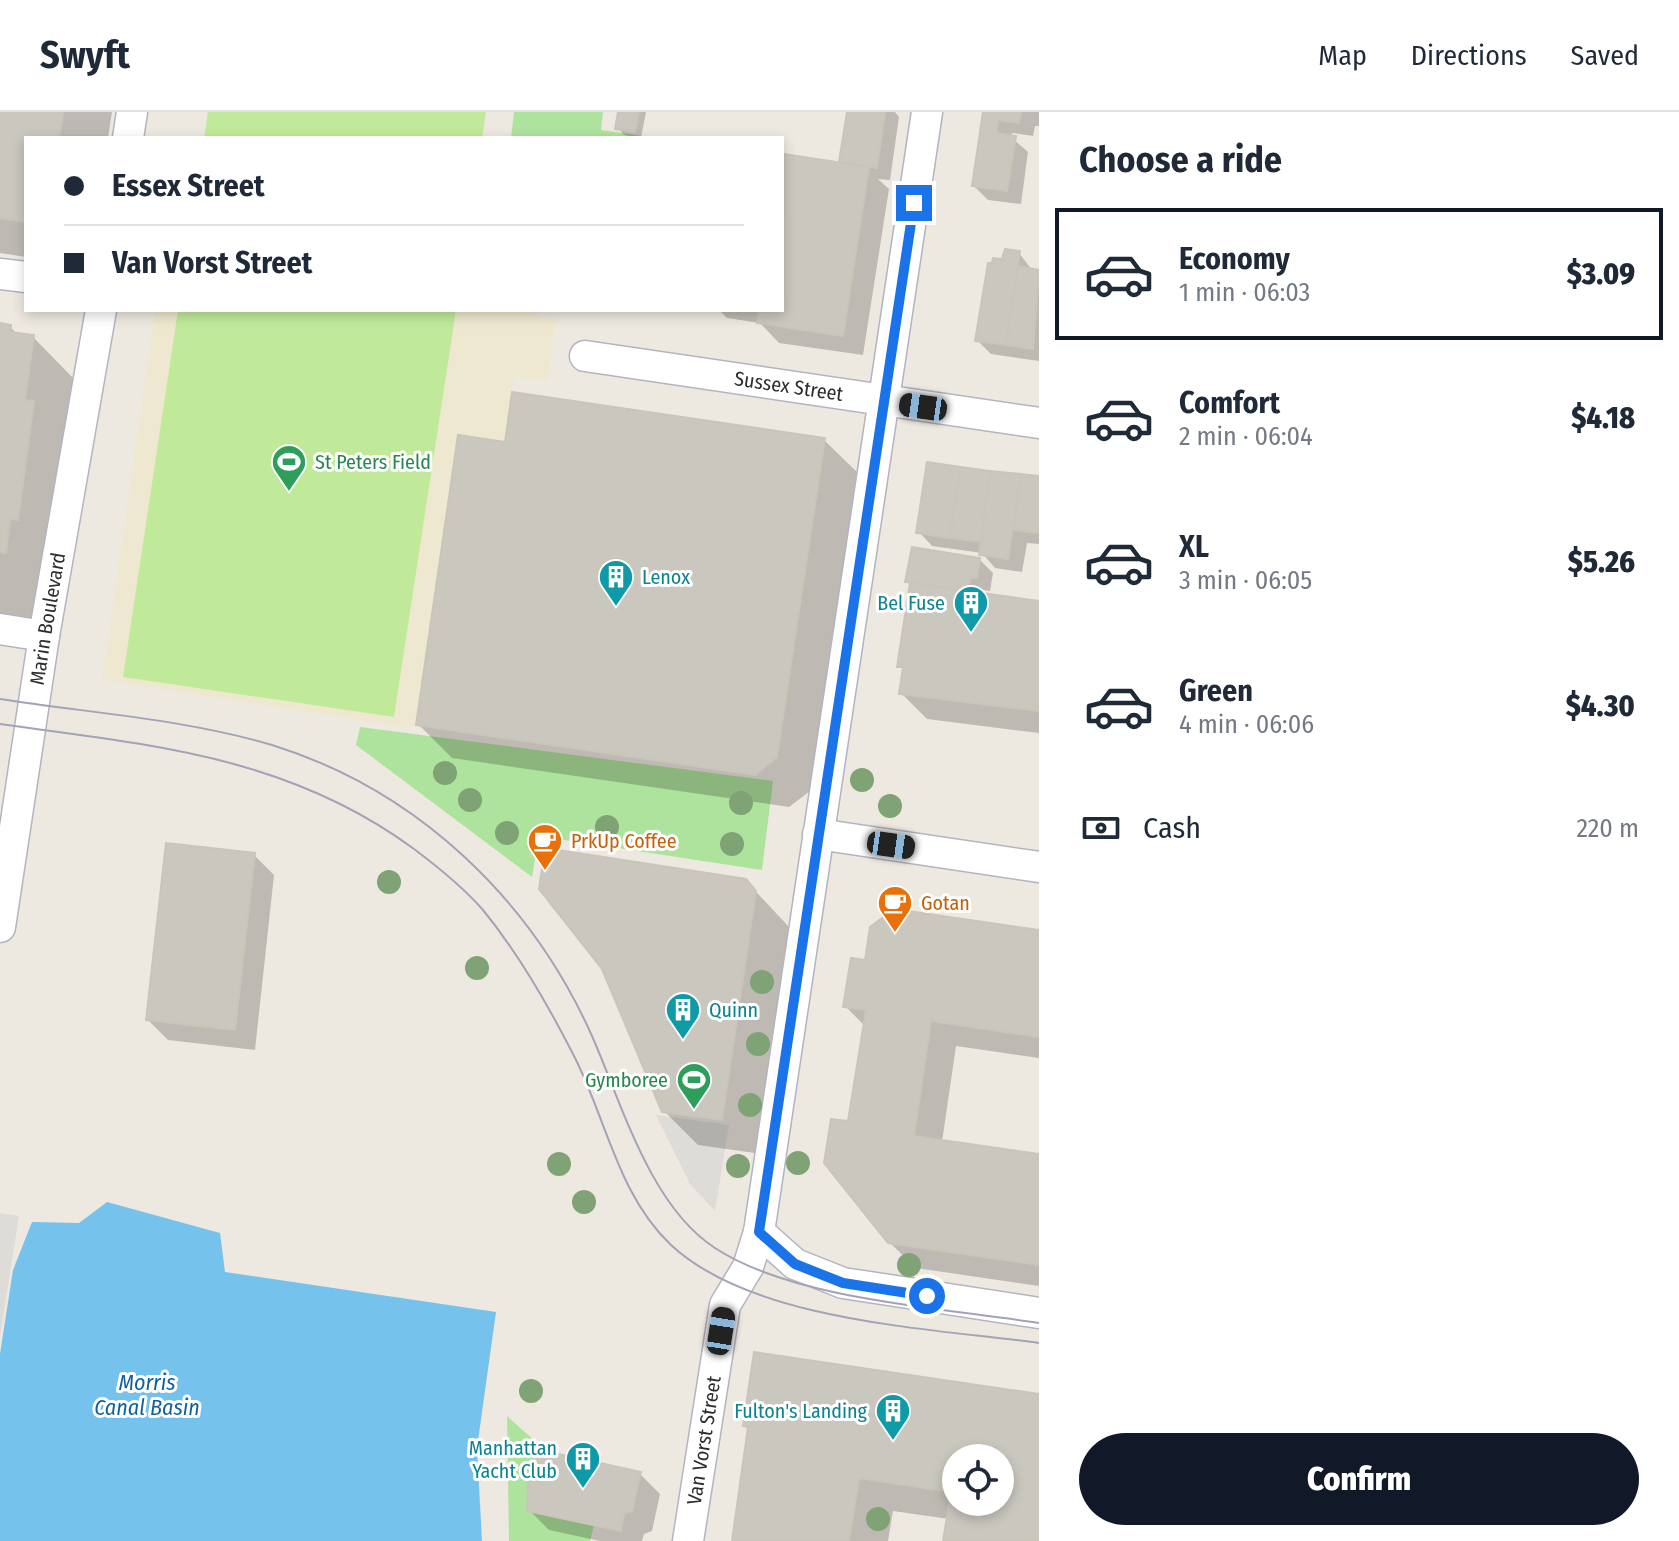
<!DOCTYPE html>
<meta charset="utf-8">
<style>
body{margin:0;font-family:"Fira Sans Condensed",sans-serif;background:#f6f6f7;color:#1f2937;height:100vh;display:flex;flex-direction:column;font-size:30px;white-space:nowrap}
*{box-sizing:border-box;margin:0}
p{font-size:26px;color:#747a83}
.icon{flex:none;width:44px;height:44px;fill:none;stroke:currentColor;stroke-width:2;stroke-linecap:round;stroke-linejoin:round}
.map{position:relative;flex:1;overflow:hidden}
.side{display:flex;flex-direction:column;background:#fff;width:640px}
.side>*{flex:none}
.banner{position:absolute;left:24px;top:24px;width:760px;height:176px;border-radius:0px;box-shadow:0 4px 12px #0003;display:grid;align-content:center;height:176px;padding:0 40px;background:#fff}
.controls{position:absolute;left:942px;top:1332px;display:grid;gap:16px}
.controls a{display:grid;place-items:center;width:72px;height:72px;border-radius:50%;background:#fff;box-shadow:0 4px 12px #0003;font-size:40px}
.end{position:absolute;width:36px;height:36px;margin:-18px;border:10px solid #1a73e8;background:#fff;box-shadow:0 0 0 4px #fff}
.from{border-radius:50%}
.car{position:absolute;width:24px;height:48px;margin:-24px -12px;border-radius:10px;box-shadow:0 0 6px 2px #0007;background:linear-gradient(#222 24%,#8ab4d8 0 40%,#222 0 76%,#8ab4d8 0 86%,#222 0)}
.banner b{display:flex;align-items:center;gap:28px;height:76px;font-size:30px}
.banner b+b{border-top:2px solid #e0e1e3}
.banner i{width:20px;height:20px;background:#1f2937}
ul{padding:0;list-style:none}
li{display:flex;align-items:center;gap:24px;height:132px;margin:0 16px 12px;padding:0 24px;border:4px solid transparent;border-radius:0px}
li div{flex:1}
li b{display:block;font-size:30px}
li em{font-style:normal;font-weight:800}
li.on{border-color:#111827}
li>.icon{width:72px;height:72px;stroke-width:1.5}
h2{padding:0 40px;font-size:36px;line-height:96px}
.pay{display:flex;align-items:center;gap:20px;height:88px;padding:0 40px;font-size:30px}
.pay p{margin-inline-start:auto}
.primary-button{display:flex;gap:16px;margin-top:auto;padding:16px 40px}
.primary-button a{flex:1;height:92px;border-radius:48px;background:#111827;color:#fff;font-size:32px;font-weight:800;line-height:92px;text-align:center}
header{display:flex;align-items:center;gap:48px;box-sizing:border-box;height:112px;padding:0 40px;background:#fff;border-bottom:2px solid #e0e1e3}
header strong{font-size:38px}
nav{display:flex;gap:44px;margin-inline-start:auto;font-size:28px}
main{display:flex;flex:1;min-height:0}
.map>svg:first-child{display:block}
</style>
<header>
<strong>Swyft</strong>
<nav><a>Map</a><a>Directions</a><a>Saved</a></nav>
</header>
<main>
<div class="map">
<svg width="1039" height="1429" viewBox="0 0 1039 1429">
<rect width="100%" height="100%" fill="#eee9e0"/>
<path fill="#efe8d0" d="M155,198H541L540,205L556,207L548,268L514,265L505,330L458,324L416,613L410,616L102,568Z"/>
<g fill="#aee39d">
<path d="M514,0H603L601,18L656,26H511Z"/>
<path d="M360,615L773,669L762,758L539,724L532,765L356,633Z"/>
<path d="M507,1304L535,1329L527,1398L594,1413L590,1429H509Z"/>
</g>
<g fill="#c0ea9a">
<path d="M208,0H486L482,26H204Z"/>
<path d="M178,198H456L394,605L123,565Z"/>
</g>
<g fill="#dedcd7">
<path d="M656,1003L729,1013L715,1099L690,1072Z"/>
<path d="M0,1101L19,1104L0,1224Z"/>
</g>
<path fill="#75c2ed" d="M107,1090L220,1121L225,1160L496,1200L477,1336L482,1429H0V1242L13,1158L32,1110L79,1111Z"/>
<g fill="#0003" fill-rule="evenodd">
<path d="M0,0H112L108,26H26V145L0,141Z"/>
<path d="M620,0H646L641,26L624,23L618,16Z"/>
<path d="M849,0H895L899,5L890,68L878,67L889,77L863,243L779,231L760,211L727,206L719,198H782V71L786,44L846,53L842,49Z"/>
<path d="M985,0H1039V14H1035L1033,24L1012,21L1011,25L1028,40L1021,92L988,88L974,74Z"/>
<path d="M1019,141L1032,158L1039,159V249L991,242L977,228L1004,150Z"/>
<path d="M0,213L10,215L18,223L33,225L75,268L38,510L0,513Z"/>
<path d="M824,328L858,361L810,679L789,695L452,646L418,612Z"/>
<path d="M929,352L1039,367V432L1027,431L1022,460L995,456L982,441L932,434L919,420Z"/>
<path d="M979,447L993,461L990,479L983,478V483L1039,491V621L927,607L901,581L905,559L900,554L912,473L908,469Z"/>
<path d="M254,743L274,763L255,938L168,928L148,908Z"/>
<path d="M746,769L789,815L755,1041L698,1033L664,999Z"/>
<path d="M1039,820V946L956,934L942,1030L1039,1044V1174L916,1156L889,1130L850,1012L865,914L845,894L867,851Z"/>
<path d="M1039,1284V1429H945L949,1407L893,1399L888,1429H734L750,1318L745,1314ZM956,1346H1000V1390H956Z"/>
<path d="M640,1362L660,1382L652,1419L644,1422L642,1429H600L549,1418L529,1398Z"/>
</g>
<g fill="#cac7be" stroke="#cac5b9" stroke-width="2" fill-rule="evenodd">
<path d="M0,0H63L59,26H26V110L0,106Z"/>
<path d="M0,0H63L59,26H26V110L0,106Z"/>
<path d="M618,0H639L635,20L615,17Z"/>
<path d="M847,0H885L877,56L839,50Z"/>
<path d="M983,0H1021L1019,11L998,8L997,21L1016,24L1007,79L972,74Z"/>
<path d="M784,42L869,55L843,224L757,211L759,198H782Z"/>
<path d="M1005,137L1020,139L1006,233L975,229L988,151H992L993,146L1002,147Z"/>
<path d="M1018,154L1039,158L1033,237L1006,233Z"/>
<path d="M0,211L11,213L10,220L34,223L25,288L34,289L18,408L10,407L6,441L0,440Z"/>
<path d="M512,280L825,326L777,645L755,663L416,613L458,323L505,330Z"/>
<path d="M927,350L961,355L950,426L916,421Z"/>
<path d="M961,355L990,359L981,430L950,426Z"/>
<path d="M990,359L1021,362L1008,447L979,443Z"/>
<path d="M1021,362L1039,364V421L1014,418Z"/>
<path d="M912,435L980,446L977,466H970L968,479L905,470Z"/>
<path d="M910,471L1039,489V599L899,582L903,555H897Z"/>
<path d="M166,731L255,741L235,918L146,908Z"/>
<path d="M545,736L746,767L756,779L722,1008L662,1000L602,857L539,777Z"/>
<path d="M894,797L1039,818V925L931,909L914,1024L1039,1042V1153L888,1131L824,1051L831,1007L848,1009L866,898L843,895L851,846L865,848L870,815Z"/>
<path d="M754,1240L1039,1282V1429H943L951,1380L859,1366L849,1429H732L748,1315L743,1314ZM956,1346H1000V1390H956Z"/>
<path d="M536,1337L641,1360L632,1399L624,1402L621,1419L527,1399L528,1372Z"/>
</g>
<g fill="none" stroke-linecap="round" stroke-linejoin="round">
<defs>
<g id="street">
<path d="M128,26L132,0"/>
<path d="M0,162L26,165"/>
<path id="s1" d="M585,244L1039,311"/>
<path d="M0,517L44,524"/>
<path d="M818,722L1039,755"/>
<path id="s2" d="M0,815L44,524L101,198"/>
<path d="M759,1120L795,1152L843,1171L1039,1201"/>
<path id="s3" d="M688,1429L725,1193L748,1155L759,1120L927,0"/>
</g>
</defs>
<use href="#street" stroke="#b3b4c0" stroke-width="33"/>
<use href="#street" stroke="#fff" stroke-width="30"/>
<g stroke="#a2a3b7" stroke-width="2">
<path d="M0,587C90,601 184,607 272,633C417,678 531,787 592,924C622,992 650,1094 715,1136C794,1188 944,1196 1039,1211"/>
<path d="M0,612C151,633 288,644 414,737C438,755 463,775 483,798C519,842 547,891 573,942C606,1005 617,1082 671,1133C754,1210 930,1216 1039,1231"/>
</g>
</g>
<g fill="#7fa374">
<circle cx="445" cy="661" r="12"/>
<circle cx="862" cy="668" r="12"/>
<circle cx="470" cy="688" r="12"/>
<circle cx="741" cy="691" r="12"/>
<circle cx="890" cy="694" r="12"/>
<circle cx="607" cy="715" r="12"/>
<circle cx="507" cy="721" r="12"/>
<circle cx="732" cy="732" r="12"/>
<circle cx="389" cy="770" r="12"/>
<circle cx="477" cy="856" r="12"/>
<circle cx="762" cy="870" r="12"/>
<circle cx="758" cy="932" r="12"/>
<circle cx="750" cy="993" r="12"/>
<circle cx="798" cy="1051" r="12"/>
<circle cx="559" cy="1052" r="12"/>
<circle cx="738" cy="1054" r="12"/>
<circle cx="584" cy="1090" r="12"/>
<circle cx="909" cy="1153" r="12"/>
<circle cx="531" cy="1279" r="12"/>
<circle cx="878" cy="1407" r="12"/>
</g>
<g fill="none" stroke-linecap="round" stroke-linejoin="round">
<path stroke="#1a73e8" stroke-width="10" d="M914,91L759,1120L795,1152L843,1171L927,1184"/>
</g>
<defs>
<symbol id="stadium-pin" viewBox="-11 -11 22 30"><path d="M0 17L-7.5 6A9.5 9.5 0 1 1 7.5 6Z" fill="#2e9e5b" stroke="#fff"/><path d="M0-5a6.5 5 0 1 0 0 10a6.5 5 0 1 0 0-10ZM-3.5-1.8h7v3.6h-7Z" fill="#fff"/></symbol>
<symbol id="building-pin" viewBox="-11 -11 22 30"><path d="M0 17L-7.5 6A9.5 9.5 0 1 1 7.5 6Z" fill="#0f9aa8" stroke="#fff"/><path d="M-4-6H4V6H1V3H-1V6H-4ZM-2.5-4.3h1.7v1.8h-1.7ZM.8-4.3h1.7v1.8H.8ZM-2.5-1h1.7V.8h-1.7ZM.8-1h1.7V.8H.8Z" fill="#fff"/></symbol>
<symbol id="cafe-pin" viewBox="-11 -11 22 30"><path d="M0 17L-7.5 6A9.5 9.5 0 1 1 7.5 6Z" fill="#e8710a" stroke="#fff"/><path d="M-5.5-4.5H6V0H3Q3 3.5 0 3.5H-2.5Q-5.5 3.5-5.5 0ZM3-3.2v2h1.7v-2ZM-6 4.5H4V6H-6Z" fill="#fff"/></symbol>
</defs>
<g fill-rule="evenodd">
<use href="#stadium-pin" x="269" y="330" width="40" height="54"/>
<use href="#building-pin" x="596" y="445" width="40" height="54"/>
<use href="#building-pin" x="951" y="471" width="40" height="54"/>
<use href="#cafe-pin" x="525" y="709" width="40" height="54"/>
<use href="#cafe-pin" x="875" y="771" width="40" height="54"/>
<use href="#building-pin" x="663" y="878" width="40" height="54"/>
<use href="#stadium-pin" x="674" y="948" width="40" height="54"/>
<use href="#building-pin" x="873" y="1279" width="40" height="54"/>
<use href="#building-pin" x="563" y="1327" width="40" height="54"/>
</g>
<g text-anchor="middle" stroke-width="6" stroke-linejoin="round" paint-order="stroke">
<g font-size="20" fill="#2d2d2d" stroke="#fff">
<text dy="7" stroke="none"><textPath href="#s1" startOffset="206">Sussex Street</textPath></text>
<text dy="7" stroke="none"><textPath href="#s2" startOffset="312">Marin Boulevard</textPath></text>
<text dy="7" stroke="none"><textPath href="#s3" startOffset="102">Van Vorst Street</textPath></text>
</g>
<g font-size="20" fill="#27864d" stroke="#fff" text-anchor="start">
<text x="315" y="357">St Peters Field</text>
<text x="668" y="975" text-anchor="end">Gymboree</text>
</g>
<g font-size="20" fill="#0d838f" stroke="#fff" text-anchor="end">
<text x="642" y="472" text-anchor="start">Lenox</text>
<text x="945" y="498">Bel Fuse</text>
<text x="709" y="905" text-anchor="start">Quinn</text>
<text x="867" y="1306">Fulton's Landing</text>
<text x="557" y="1343">Manhattan<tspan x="557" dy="23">Yacht Club</tspan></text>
</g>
<g font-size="20" fill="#c56008" stroke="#fff" text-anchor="start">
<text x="571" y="736">PrkUp Coffee</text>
<text x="921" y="798">Gotan</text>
</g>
<g font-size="22" font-style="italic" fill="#105f9e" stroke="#fff">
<text x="147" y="1278">Morris<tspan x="147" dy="25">Canal Basin</tspan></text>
</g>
</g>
</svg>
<div class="controls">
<a><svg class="icon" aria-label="locate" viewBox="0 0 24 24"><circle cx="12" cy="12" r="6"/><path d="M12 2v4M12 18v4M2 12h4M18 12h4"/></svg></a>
</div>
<i class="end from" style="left:927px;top:1184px"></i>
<i class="end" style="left:914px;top:91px"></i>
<i class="car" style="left:923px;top:295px;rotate:278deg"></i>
<i class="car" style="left:891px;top:733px;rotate:98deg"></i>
<i class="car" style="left:721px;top:1219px;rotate:9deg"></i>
<div class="banner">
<b><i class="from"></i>Essex Street</b>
<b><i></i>Van Vorst Street</b>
</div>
</div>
<section class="side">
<h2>Choose a ride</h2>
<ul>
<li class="on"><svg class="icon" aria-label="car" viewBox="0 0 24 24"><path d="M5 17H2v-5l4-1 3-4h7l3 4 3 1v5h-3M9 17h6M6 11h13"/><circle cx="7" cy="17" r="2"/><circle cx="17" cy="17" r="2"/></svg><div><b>Economy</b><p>1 min · 06:03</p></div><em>$3.09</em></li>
<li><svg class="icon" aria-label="car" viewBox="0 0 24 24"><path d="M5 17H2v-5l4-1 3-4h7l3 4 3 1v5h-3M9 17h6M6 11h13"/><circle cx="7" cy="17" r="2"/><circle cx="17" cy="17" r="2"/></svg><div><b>Comfort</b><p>2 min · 06:04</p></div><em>$4.18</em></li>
<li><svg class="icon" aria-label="car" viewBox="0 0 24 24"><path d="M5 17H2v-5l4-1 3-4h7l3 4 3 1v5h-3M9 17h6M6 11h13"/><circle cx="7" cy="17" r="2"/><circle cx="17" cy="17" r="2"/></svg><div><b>XL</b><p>3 min · 06:05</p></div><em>$5.26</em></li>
<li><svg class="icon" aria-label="car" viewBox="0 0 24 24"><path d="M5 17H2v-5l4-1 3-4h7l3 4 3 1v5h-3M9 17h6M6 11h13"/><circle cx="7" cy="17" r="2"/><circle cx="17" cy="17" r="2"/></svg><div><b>Green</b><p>4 min · 06:06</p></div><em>$4.30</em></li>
</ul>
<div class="pay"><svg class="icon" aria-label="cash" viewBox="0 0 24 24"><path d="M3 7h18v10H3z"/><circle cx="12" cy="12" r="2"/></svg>Cash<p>220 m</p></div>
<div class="primary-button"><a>Confirm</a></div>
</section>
</main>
